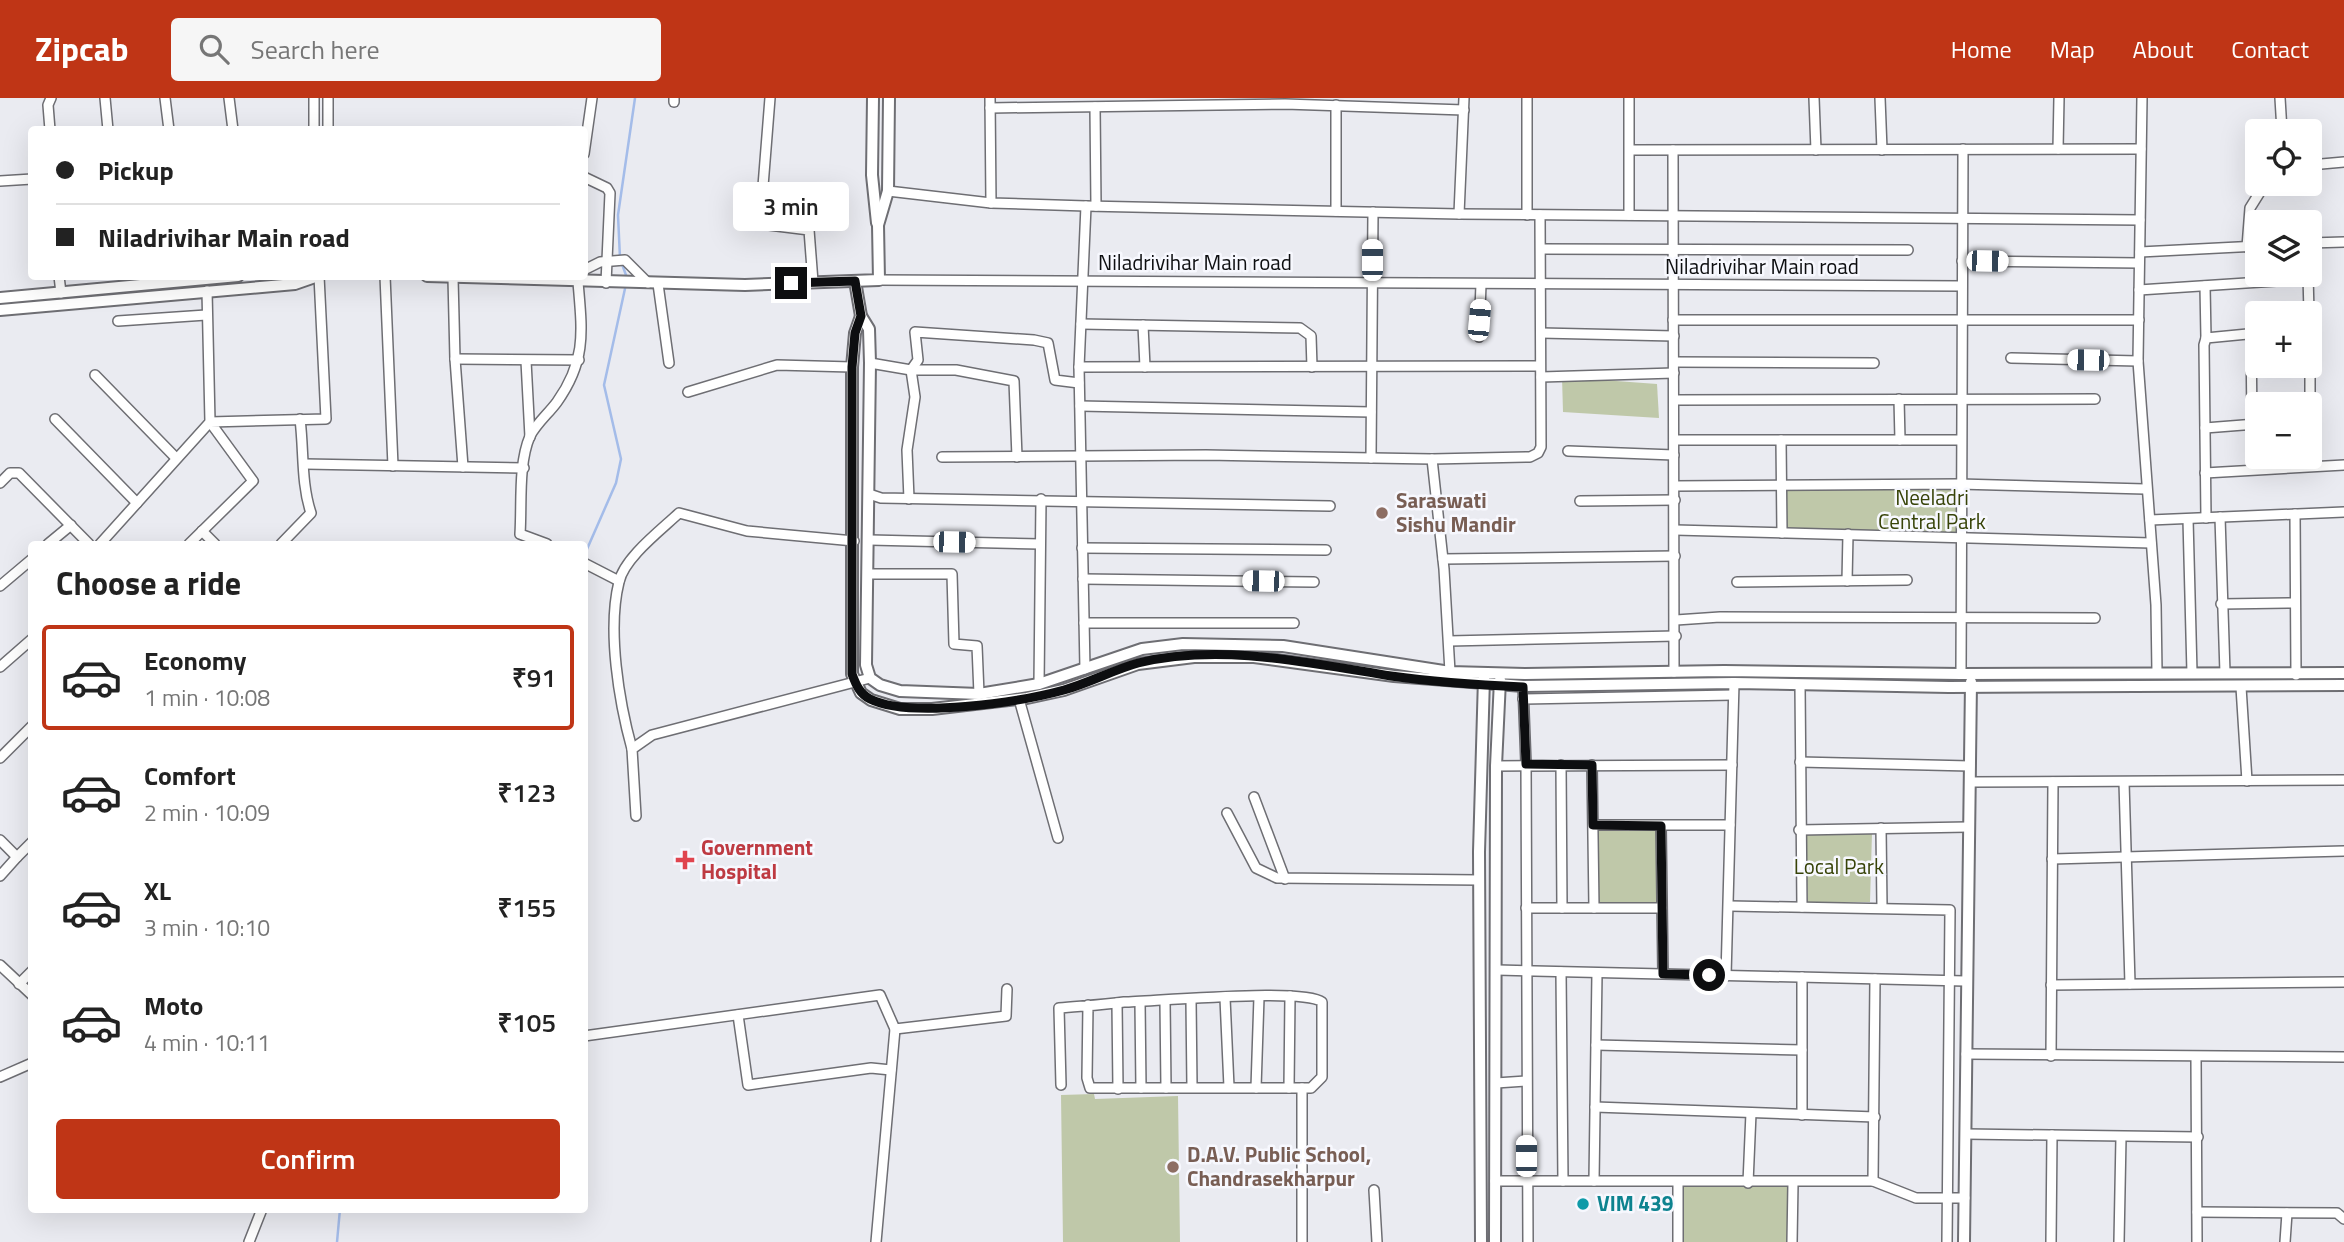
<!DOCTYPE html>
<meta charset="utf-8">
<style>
body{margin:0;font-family:"Titillium Web",sans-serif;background:#f6f6f6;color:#222;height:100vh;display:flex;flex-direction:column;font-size:26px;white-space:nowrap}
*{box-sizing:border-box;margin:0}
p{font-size:23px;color:#767676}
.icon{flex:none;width:38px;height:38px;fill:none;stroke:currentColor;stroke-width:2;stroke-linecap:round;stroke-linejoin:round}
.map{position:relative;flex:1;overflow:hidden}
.drawer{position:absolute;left:28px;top:443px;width:560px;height:672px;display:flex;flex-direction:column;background:#fff;border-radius:7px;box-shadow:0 7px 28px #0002}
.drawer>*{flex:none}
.guide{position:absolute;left:28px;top:28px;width:560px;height:154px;border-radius:7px;box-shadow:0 7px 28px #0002;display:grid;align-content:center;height:154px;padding:0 28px;background:#fff}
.controls{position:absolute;left:2245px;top:21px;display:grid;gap:14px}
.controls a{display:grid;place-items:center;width:77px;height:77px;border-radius:7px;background:#fff;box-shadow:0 7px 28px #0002;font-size:35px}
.end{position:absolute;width:32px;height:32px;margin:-16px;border:9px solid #0d0e10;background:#fff;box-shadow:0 0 0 4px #fff}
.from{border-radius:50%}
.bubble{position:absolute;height:49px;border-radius:7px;background:#fff;box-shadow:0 7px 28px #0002;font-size:23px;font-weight:600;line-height:49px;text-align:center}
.car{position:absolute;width:21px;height:42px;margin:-21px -10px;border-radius:9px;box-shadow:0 0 5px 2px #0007;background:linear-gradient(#fff 24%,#345 0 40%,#fff 0 76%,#345 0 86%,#fff 0)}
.guide b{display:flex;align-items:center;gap:24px;height:66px;font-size:26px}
.guide b+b{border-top:2px solid #e0e0e0}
.guide i{width:18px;height:18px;background:#222}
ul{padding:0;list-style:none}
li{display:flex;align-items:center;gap:21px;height:105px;margin:0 14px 10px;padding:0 14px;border:4px solid transparent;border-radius:7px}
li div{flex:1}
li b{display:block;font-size:26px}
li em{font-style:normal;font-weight:600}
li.current{border-color:#bf3516}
li>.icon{width:63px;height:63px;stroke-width:1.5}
h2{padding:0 28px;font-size:32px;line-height:84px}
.button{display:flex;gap:14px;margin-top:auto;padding:14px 28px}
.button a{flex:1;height:80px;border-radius:7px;background:#bf3516;color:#fff;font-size:28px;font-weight:600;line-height:80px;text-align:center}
header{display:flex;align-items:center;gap:42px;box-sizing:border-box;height:98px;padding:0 35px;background:#bf3516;color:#fff}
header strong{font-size:33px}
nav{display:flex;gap:38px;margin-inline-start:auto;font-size:24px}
.search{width:490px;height:63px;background:#f6f6f6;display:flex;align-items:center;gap:18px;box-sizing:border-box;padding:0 24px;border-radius:7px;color:#767676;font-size:26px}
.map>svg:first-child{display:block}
</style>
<header>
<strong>Zipcab</strong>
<div class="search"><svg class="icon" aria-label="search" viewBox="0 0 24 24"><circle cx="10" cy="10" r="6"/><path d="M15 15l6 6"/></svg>Search here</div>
<nav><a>Home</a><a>Map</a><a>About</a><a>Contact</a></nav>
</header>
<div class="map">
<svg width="2344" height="1144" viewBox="0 0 2344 1144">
<rect width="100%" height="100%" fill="#eaebf1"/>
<g fill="#bfc8a9">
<path d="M1562,279L1657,286L1659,320L1563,314Z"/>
<path d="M1959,386V440L1782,435L1781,388Z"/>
<path d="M1593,727L1661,728L1662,810H1594Z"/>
<path d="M1872,735L1870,804H1808L1805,736Z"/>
<path d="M1094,996L1095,1001L1178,998L1180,1144H1063L1061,997Z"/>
<path d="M1678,1084L1793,1085L1792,1144H1679Z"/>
</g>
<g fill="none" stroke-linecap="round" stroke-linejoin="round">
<g stroke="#a4bce9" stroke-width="2.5">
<path d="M620,160L618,117L635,0"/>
<path d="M622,166L627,180"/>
<path d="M584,458L616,385L621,361L604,287L626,186"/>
<path d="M337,1144L340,1111"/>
</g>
<defs>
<g id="minor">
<path d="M105,0L108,32"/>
<path d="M165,0L169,32"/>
<path d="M229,0L233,32"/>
<path d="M770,0L760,126L809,132L813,184"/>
<path d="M990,0L991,105"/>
<path d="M1629,0V117"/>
<path d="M1814,0L1816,52"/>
<path d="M1880,0L1882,52"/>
<path d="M2142,0L2138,263L2156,507L2157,575"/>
<path d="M2280,0L2282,33"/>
<path d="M674,4V0"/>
<path d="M1095,9L1096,108"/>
<path d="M990,10L1285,6L1464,12"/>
<path d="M50,32L48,7L51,0"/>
<path d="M314,32V0"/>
<path d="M328,32V0"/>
<path d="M2058,51L2059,0"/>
<path d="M1630,52L2141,51"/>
<path d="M1673,52L1674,574"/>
<path d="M584,56L592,0"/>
<path d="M2310,67L2344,64"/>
<path d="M584,79L607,90L610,95L606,185"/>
<path d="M0,83L32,81"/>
<path d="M888,93L991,105L1086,108L1459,116L2140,122"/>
<path d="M1336,113V7"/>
<path d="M1459,116L1464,0"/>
<path d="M1527,117V0"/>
<path d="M2310,145L2344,144"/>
<path d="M2247,149L2250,110L2265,86"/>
<path d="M1541,151L1908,152"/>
<path d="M2140,154L2258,148"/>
<path d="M1962,163L2139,165"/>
<path d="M584,172L600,164L625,162L648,185"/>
<path d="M2308,177L2309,215"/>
<path d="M59,178L61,195"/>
<path d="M385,178L393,368"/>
<path d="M453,180L455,261L463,369"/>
<path d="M879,182L1962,188"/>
<path d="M658,186L669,265"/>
<path d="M2205,188L2206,240"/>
<path d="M2139,192L2308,181"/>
<path d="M1673,222H2139"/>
<path d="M118,223L206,217"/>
<path d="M1081,226L1300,230L1311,238L1312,269"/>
<path d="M1143,227L1145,269"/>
<path d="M1541,235L1674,238"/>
<path d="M2251,235L2252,326"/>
<path d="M1479,239L1481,186"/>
<path d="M2011,260L2138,263"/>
<path d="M455,261L579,262"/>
<path d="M526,263L530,339"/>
<path d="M1674,264L1874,265"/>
<path d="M870,265L911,272L918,262L915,234L1034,242L1048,245L1055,282L1079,285"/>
<path d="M2310,268V306"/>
<path d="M1079,269L1540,268"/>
<path d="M95,277L176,360"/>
<path d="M1541,279L1674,275"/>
<path d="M688,294L777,267L852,269"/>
<path d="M1899,301L1900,342"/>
<path d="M1674,302L2095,301"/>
<path d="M1080,308L1371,314"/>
<path d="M55,321L137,405"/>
<path d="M2205,330L2256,326"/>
<path d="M1674,342H1960"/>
<path d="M1781,342L1782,435"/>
<path d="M1568,353L1674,357"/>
<path d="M942,359L1206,357L1432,361L1530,359L1538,355L1541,349L1540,117"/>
<path d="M1371,360L1373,114"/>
<path d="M1432,361L1444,471L1450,574"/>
<path d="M305,366L524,370"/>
<path d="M2205,375L2344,367"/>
<path d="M0,385L10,375H19L89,446"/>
<path d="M1675,388L1959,386L2145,391"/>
<path d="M869,396L881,400L1330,408"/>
<path d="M909,401L907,352L915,299L911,272H956L1014,283L1017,359"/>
<path d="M1580,403L1675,402"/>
<path d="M2295,416L2296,577"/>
<path d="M2220,419L2225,575"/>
<path d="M2206,420L2204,247L2206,240L2258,235"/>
<path d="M2188,421L2192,575"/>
<path d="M2150,422L2344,414"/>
<path d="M1675,432L2151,445"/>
<path d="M202,433L215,446"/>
<path d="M870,442L1040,446"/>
<path d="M48,446L71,427"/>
<path d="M100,446L210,324L207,193"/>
<path d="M189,446L253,383L210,324L326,321L319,178"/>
<path d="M281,446L311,415C301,385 304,353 300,321"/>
<path d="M547,446L520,436C522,406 518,366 530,338C536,326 549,315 557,304C587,262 582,232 578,184L581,178"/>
<path d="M1082,450L1326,452"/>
<path d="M1443,461L1675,458"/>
<path d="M584,465L619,483"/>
<path d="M868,476H952L954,546L977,548L979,596"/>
<path d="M1083,481L1314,484"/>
<path d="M1847,483L1848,436"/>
<path d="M1737,484L1907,482"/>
<path d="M0,488L32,461"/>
<path d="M2221,506L2294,505"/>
<path d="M1676,522L1720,519L2095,520"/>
<path d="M1084,525H1294"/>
<path d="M1449,543L1676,538"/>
<path d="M0,569L32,541"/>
<path d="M1085,571L1079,269L1086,108"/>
<path d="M1961,576L1963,51"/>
<path d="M1039,586L1041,401"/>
<path d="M1800,587L1802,809"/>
<path d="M1523,588L1526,666L1528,1144"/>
<path d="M2241,589L2247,683"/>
<path d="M1019,601L1058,740"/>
<path d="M1523,601L1733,597"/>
<path d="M632,651C619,604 607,532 619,484C624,460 661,432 679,415L747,433L854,443"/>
<path d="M0,660L32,628"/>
<path d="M1800,664L1970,668"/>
<path d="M1561,667L1562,810"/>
<path d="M1592,667L1594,810"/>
<path d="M1496,668L1732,667"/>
<path d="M1970,684L2344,682"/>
<path d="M2124,684L2130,886"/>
<path d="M1254,699L1285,781"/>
<path d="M1227,715L1256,770L1277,780L1479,782"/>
<path d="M636,718L632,651L652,637L870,580"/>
<path d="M1593,727H1730"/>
<path d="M1661,728L1663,876"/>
<path d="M1881,730L1882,810"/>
<path d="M1799,732L1968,729"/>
<path d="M0,742L17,759L32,744"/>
<path d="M2052,761L2344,753"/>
<path d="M0,778L17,759"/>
<path d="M1730,808L1950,812L1947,1144"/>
<path d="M1526,810H1662"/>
<path d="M0,867L32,897"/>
<path d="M1497,872L1965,883"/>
<path d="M1561,874L1563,1083"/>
<path d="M1726,878L1734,585"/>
<path d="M19,886L32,873"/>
<path d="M2051,887L2344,884"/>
<path d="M1225,900L1229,989"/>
<path d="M1191,902L1192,989"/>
<path d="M1165,903L1166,990"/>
<path d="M1140,904L1141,990"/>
<path d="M1117,905L1118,991"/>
<path d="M738,917L748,987L871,970L891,972"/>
<path d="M895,931L1006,918L1007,891"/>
<path d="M584,938L880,897L895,931L876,1144"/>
<path d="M1596,947L1802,952"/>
<path d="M1966,956L2344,959"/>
<path d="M2051,958L2053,684"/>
<path d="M2196,960L2197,1144"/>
<path d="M0,979L32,965"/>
<path d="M1496,985L1526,983"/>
<path d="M1061,987L1059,910C1081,908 1103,907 1124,904C1157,903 1303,890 1322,904V979L1311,990H1090L1087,980L1088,907"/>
<path d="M1256,990L1259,899"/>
<path d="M1289,990L1290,898"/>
<path d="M1302,990V1144"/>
<path d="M1595,1009L1875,1019"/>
<path d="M1802,1017V879"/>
<path d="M1966,1036L2198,1039"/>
<path d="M1495,1083H1873L1916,1100H1965"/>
<path d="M1594,1083L1597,875"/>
<path d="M1873,1083L1875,881"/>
<path d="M1678,1084V1144"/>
<path d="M1748,1085L1751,1015"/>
<path d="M1374,1092L1377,1144"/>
<path d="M2197,1114L2337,1115L2344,1121"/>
<path d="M249,1144L262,1111"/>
<path d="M1792,1144L1793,1085"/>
<path d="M2051,1144L2052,1037"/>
<path d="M2119,1144L2121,1039"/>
<path d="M2285,1144L2287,1115"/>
</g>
<g id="tertiary">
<path d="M873,0L872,77L877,125"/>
<path d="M427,178L745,187L879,182L878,127L888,93L889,0"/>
<path d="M855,183L861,218L869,231L870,265L866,567L870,580L880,587L900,593L979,596L1039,586L1142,551L1183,546L1283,548L1450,574L1525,576L1724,573L1961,576L2344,575"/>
<path d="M0,200L238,178"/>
<path d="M0,212L295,186L318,178"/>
<path d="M861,218L855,235L852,269V576L861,595L871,602L900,611H932L1027,600L1064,592L1138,566L1194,559H1254L1394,578L1523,588L1734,585L1949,589L2344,587"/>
<path d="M1481,1144L1479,754L1484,580"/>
<path d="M1495,1144L1496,668L1500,582"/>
<path d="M1964,1144L1971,584"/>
</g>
</defs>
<use href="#minor" stroke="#6e6e73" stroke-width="12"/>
<use href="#tertiary" stroke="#6e6e73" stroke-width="14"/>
<use href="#minor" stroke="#fff" stroke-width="9"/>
<use href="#tertiary" stroke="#fff" stroke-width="10"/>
</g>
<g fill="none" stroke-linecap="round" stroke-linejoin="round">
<path stroke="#0d0e10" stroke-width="9" d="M791,185L855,183L861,218L855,235L852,269V576C856,587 860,596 870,601C910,621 1020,604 1064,592C1089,585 1113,572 1138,565C1220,545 1310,565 1391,578C1434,584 1479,587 1523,589L1526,666L1592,667L1593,727L1661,728L1663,876L1709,877"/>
</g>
<g fill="#8d6e63" stroke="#f7f8fe" stroke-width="2.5">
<circle cx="1382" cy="415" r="7"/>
<circle cx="1173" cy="1069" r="7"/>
</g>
<path fill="#e0444e" stroke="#f7f8fe" stroke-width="2.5" d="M681.5 751.5h7v7h7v7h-7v7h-7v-7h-7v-7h7z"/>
<circle fill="#0f9aa8" stroke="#f7f8fe" stroke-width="2.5" cx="1583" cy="1106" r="7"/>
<g text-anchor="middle" stroke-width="5" stroke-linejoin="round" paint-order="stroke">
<g font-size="21" fill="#0d0e10" stroke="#f7f8fe">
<text x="1195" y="172">Niladrivihar Main road</text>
<text x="1762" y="176">Niladrivihar Main road</text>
</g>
<g font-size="21" fill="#374308" stroke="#f7f8fe">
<text x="1932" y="407">Neeladri<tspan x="1932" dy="24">Central Park</tspan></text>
<text x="1839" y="776">Local Park</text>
</g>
<g font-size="21" font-weight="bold" fill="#785e54" stroke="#f7f8fe" text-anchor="start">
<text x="1396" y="410">Saraswati<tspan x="1396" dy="24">Sishu Mandir</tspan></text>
<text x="1187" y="1064">D.A.V. Public School,<tspan x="1187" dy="24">Chandrasekharpur</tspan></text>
</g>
<g font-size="21" font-weight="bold" fill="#be3a42" stroke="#f7f8fe" text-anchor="start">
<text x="701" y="757">Government<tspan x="701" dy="24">Hospital</tspan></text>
</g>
<g font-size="21" font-weight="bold" fill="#0d838f" stroke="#f7f8fe" text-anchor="start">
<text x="1597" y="1113">VIM 439</text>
</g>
</g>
</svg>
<div class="controls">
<a><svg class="icon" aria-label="locate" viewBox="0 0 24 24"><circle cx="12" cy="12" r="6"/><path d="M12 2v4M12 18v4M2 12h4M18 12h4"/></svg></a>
<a><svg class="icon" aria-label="layers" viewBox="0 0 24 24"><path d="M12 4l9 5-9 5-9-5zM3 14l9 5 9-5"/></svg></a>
<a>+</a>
<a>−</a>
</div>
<i class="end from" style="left:1709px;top:877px"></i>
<i class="end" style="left:791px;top:185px"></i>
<div class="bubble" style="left:733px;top:84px;width:116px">3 min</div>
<i class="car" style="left:1372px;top:162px;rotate:0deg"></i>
<i class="car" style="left:1987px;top:163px;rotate:91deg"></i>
<i class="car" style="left:1479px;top:222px;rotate:5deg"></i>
<i class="car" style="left:2088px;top:262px;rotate:271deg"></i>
<i class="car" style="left:954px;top:444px;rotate:91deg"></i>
<i class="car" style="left:1263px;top:483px;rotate:271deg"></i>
<i class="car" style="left:1526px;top:1058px;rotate:0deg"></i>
<div class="guide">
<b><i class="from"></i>Pickup</b>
<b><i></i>Niladrivihar Main road</b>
</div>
<section class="drawer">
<h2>Choose a ride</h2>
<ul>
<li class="current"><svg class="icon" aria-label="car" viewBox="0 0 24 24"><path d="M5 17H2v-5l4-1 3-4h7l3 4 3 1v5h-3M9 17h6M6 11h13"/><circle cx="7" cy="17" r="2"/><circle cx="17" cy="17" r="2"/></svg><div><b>Economy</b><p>1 min · 10:08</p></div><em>₹91</em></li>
<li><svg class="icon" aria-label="car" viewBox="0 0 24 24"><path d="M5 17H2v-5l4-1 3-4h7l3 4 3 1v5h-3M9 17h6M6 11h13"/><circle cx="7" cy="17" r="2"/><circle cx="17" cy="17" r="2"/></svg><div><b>Comfort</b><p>2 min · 10:09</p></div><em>₹123</em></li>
<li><svg class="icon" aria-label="car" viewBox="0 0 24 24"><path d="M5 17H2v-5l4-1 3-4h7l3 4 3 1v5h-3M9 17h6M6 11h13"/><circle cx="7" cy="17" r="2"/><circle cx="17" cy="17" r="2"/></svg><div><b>XL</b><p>3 min · 10:10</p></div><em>₹155</em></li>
<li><svg class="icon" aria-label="car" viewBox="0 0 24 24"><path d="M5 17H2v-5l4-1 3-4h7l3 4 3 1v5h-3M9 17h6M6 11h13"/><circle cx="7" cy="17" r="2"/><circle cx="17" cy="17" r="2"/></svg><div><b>Moto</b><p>4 min · 10:11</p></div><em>₹105</em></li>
</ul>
<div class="button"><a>Confirm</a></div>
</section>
</div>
